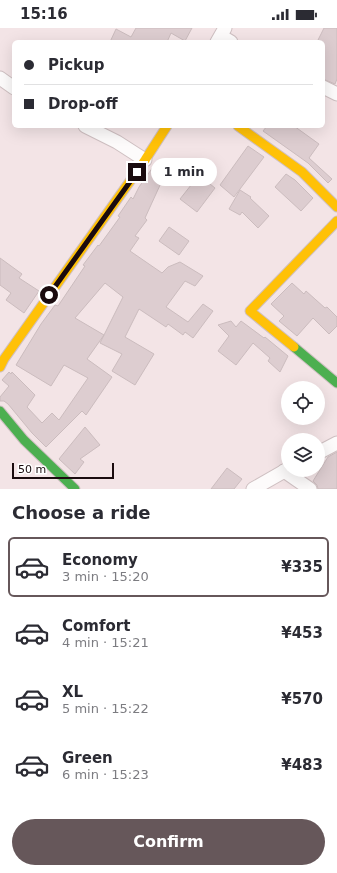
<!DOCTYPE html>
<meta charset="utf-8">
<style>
body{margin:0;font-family:"DejaVu Sans",sans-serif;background:#f2f2f3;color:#2b2b33;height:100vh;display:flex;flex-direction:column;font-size:15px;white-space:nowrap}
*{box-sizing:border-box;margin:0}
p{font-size:13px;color:#7c7c81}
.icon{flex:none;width:22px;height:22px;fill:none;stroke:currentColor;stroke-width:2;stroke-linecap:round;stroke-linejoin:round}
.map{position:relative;height:461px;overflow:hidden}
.sheet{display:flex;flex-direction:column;background:#fff;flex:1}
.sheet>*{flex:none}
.guide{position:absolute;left:12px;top:12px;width:313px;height:88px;border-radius:6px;box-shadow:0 4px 16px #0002;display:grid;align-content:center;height:88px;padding:0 12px;background:#fff}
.controls{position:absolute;left:281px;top:353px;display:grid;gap:8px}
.controls a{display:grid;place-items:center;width:44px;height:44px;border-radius:50%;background:#fff;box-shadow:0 4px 16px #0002;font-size:20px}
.scale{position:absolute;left:12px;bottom:10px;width:102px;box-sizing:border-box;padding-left:4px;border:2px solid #1a0b0e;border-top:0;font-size:11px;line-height:14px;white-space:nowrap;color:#1a0b0e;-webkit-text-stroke:3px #fff;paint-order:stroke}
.end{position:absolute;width:18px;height:18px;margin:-9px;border:5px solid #1a0b0e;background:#fff;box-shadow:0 0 0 2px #fff}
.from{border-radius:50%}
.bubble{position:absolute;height:28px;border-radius:14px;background:#fff;box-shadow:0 4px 16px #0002;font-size:13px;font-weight:700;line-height:28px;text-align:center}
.guide b{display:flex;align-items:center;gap:14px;height:38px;font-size:15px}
.guide b+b{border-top:1px solid #e1e1e2}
.guide i{width:10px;height:10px;background:#2b2b33}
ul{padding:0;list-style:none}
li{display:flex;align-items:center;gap:12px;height:60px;margin:0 8px 6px;padding:0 4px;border:2px solid transparent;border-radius:6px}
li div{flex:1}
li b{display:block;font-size:15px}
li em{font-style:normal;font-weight:700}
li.current{border-color:#66575a}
li>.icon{width:36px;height:36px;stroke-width:1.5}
h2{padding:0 12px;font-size:18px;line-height:48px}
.primary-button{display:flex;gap:8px;margin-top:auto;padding:8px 12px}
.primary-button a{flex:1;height:46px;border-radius:24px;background:#66575a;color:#fff;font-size:16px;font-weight:700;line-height:46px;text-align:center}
.status{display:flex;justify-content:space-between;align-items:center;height:28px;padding:0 20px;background:#fff;direction:ltr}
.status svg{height:11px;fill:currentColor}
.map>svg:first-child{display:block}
</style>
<div class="status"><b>15:16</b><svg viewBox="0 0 49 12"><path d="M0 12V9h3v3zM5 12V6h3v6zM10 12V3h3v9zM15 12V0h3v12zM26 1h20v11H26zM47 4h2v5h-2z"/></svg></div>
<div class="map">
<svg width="337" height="461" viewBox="0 0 337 461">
<rect width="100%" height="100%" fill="#f3e4e6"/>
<g fill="#ddcdd0" stroke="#cbbcbe">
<path d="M136,0H192L185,13L171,5L167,14H110L116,1L131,9Z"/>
<path d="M324,0H337V51L335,56L323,51V14L318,12Z"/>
<path d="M267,98H294L319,116L309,130L332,151L328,155L308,135L263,103Z"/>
<path d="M248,118L264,129L234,169L220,157Z"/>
<path d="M153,139L166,144L145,190L147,192L135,208L139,210L130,223L162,245L168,239L180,234L203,248L195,258L185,253L166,279L188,294L203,276L213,283L193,310L185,304L183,307L168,296L166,299L139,281L125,309L154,326L135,357L112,343L122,326L100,315L123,269L105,255L75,290L104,307L87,331L112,349L86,387L82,383L46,419L32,405L8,376L4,373H0V369L9,358L2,352L9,344L11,346L12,344L35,367L27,379L42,395L52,385L59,392L88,350L64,337L51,358L16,337L41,296L55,277L58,278L85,238L83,237L98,217L99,218L120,189L118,188L131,169L133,171L139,159Z"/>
<path d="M286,146L295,152L313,170L301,183L275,159Z"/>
<path d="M199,147L215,160L197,184L180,171Z"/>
<path d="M240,162L251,169L250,170L269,188L258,200L242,184L240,187L229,181Z"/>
<path d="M169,199L189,213L179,227L159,213Z"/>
<path d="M0,230L22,246L19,250L39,263L24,285L6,272L11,265L0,257Z"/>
<path d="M292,255L304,266L306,263L325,280L327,279L337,289V298L329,306L313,290L297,308L279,293L284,288L271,276Z"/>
<path d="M231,293L236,299L241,293L264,310L265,309L288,328L280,344L268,333L270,330L253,315L236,337L218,323L229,308L218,297Z"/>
<path d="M85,399L100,417L80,431L84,434L75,446L59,431Z"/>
<path d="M337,424V461H318L317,457L313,453L328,429Z"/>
<path d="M227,440L242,451L234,461H211Z"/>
</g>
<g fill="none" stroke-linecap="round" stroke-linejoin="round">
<defs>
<g id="street">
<path d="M221,8L231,14"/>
<path d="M217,14L225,0"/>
<path d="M0,50L14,60"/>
<path d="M323,59L337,66"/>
<path d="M85,98L117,114L145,132"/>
<path d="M318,425L337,415"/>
<path d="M284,443L310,461"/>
<path d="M253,461L288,441"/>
</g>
<g id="fast">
<path d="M294,319L337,355"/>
<path d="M0,383L24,412L75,461"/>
</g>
<g id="slow">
<path d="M238,98L302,144L337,179"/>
<path d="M294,319L250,283L337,193"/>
<path d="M0,339L4,331L145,132L167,98"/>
</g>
</defs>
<use href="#street" stroke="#cfc0c2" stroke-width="15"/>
<use href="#fast" stroke="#cfc0c2" stroke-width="11"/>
<use href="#slow" stroke="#cfc0c2" stroke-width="11"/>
<use href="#street" stroke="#fdfbfb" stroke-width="13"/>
<use href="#fast" stroke="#4caf50" stroke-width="9"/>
<use href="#slow" stroke="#ffc107" stroke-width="9"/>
</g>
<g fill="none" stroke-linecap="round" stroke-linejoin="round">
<path stroke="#1a0b0e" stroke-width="5" d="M49,267L137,144"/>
</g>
</svg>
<div class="controls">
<a><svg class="icon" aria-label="locate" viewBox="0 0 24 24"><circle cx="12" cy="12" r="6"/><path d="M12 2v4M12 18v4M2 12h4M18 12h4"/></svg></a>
<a><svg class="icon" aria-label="layers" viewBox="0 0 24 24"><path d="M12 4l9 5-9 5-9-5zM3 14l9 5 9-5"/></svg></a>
</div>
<div class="scale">50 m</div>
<i class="end from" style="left:49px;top:267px"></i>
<i class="end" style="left:137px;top:144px"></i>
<div class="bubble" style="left:151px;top:130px;width:66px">1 min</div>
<div class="guide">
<b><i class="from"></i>Pickup</b>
<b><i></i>Drop-off</b>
</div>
</div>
<section class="sheet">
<h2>Choose a ride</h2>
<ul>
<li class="current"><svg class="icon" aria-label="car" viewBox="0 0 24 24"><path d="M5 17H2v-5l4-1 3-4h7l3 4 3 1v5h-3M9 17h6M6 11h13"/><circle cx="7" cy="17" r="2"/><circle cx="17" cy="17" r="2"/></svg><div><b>Economy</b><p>3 min · 15:20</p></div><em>¥335</em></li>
<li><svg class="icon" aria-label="car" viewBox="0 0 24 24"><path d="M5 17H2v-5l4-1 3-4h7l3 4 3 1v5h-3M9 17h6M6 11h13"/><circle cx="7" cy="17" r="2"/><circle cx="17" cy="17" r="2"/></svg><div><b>Comfort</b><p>4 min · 15:21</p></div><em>¥453</em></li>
<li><svg class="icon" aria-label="car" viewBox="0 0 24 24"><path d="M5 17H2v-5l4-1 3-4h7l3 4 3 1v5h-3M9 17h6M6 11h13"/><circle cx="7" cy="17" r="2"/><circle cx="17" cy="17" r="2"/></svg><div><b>XL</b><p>5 min · 15:22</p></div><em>¥570</em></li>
<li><svg class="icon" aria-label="car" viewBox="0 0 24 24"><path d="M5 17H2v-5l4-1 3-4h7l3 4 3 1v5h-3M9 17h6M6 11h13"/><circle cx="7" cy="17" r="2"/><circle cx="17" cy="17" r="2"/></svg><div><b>Green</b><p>6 min · 15:23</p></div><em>¥483</em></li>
</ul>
<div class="primary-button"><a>Confirm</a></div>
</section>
